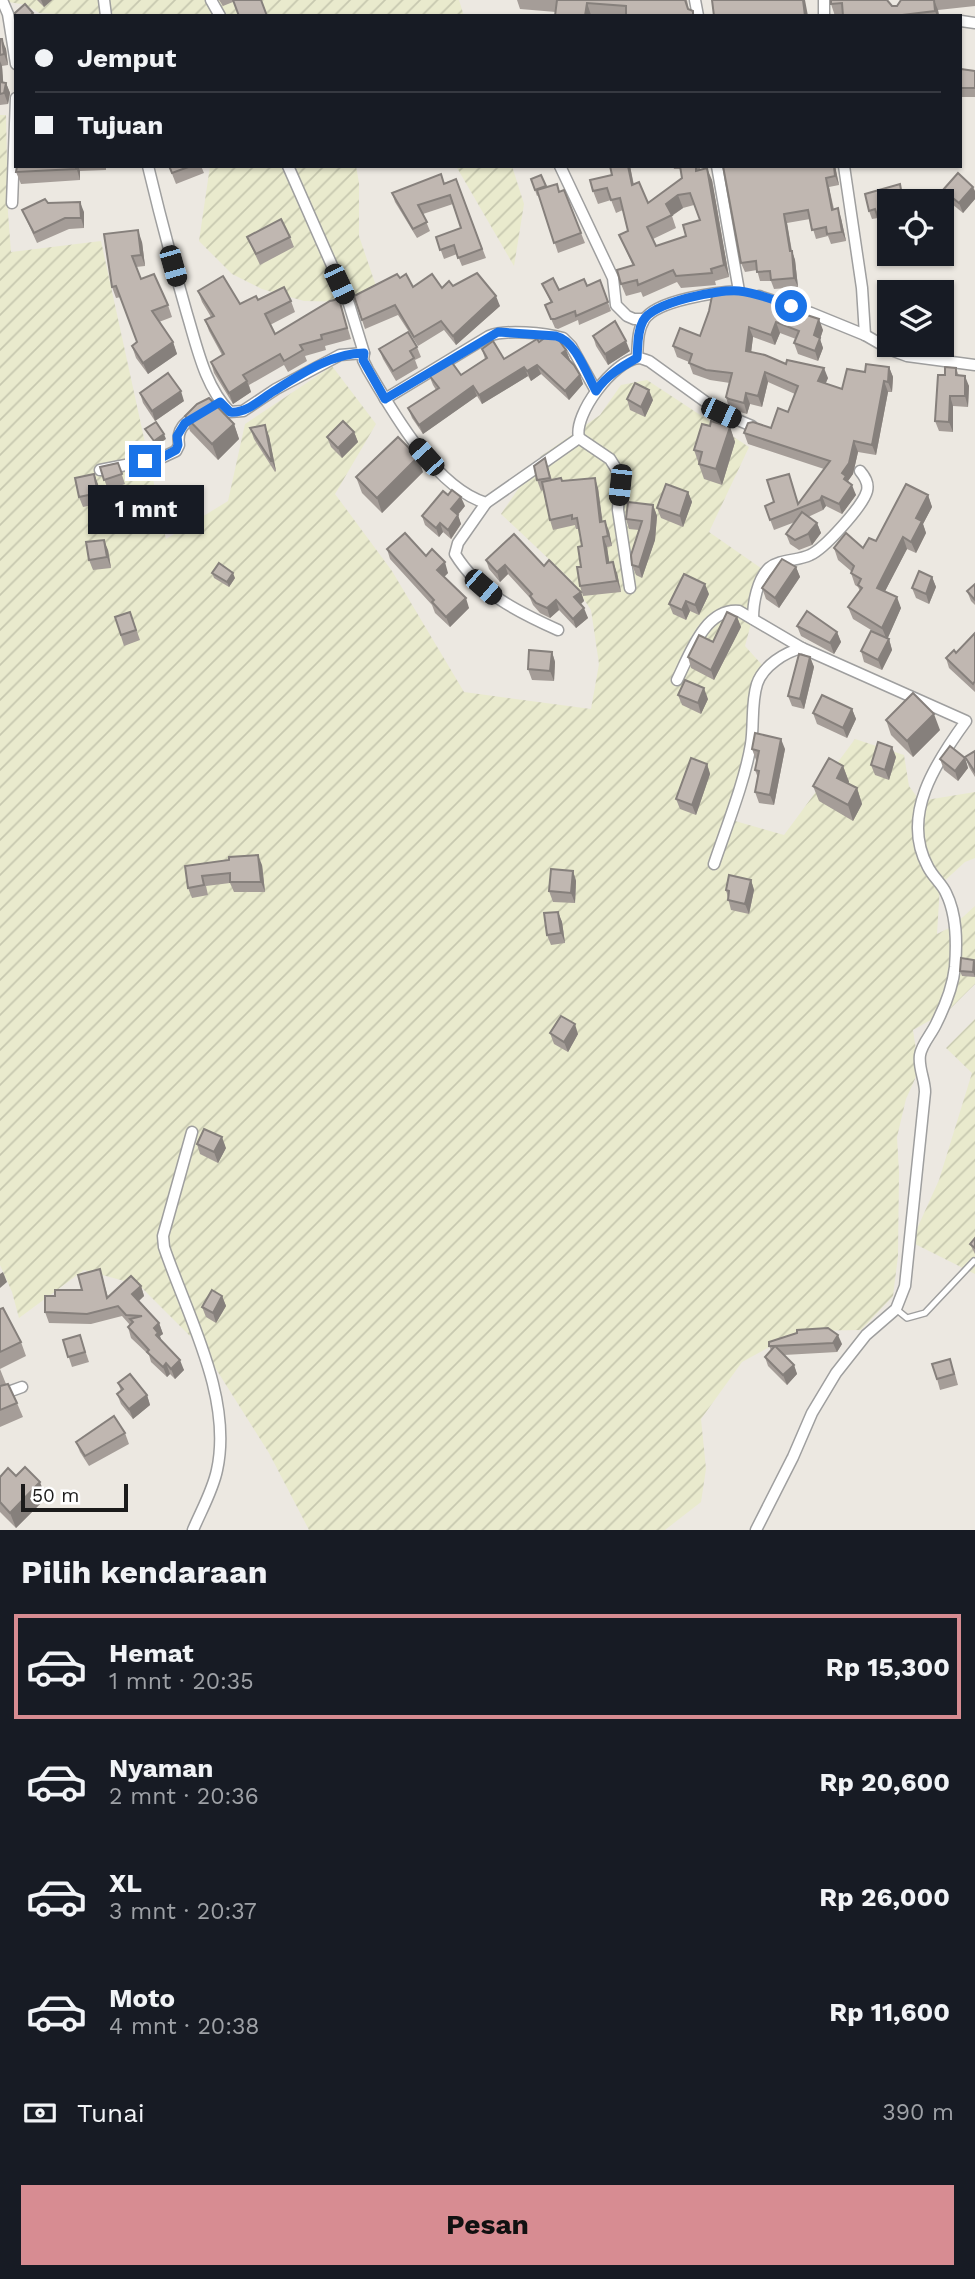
<!DOCTYPE html>
<html lang="id">
<meta charset="utf-8">
<style>
body{margin:0;font-family:"Work Sans",sans-serif;background:#20242c;color:#f1f3f6;height:100vh;display:flex;flex-direction:column;font-size:26px;white-space:nowrap}
*{box-sizing:border-box;margin:0}
p{font-size:23px;color:#9ea1a6}
.icon{flex:none;width:38px;height:38px;fill:none;stroke:currentColor;stroke-width:2;stroke-linecap:round;stroke-linejoin:round}
.map{position:relative;height:1530px;overflow:hidden}
.panel{display:flex;flex-direction:column;background:#171b24;flex:1}
.panel>*{flex:none}
.guide{position:absolute;left:14px;top:14px;width:948px;height:154px;border-radius:0px;box-shadow:0 2px 5px #0004;display:grid;align-content:center;height:154px;padding:0 21px;background:#171b24}
.fabs{position:absolute;left:877px;top:189px;display:grid;gap:14px}
.fabs a{display:grid;place-items:center;width:77px;height:77px;border-radius:0px;background:#171b24;box-shadow:0 2px 5px #0004;font-size:35px}
.scale{position:absolute;left:21px;bottom:18px;width:107px;box-sizing:border-box;padding-left:7px;border:4px solid #1b1b1b;border-top:0;font-size:19px;line-height:24px;white-space:nowrap;color:#1b1b1b;-webkit-text-stroke:5px #fff;paint-order:stroke}
.end{position:absolute;width:32px;height:32px;margin:-16px;border:9px solid #1a73e8;background:#fff;box-shadow:0 0 0 4px #fff}
.from{border-radius:50%}
.bubble{position:absolute;height:49px;border-radius:0px;background:#171b24;box-shadow:0 2px 5px #0004;font-size:23px;font-weight:700;line-height:49px;text-align:center}
.car{position:absolute;width:21px;height:42px;margin:-21px -10px;border-radius:9px;box-shadow:0 0 5px 2px #0007;background:linear-gradient(#222 24%,#8ab4d8 0 40%,#222 0 76%,#8ab4d8 0 86%,#222 0)}
.guide b{display:flex;align-items:center;gap:24px;height:66px;font-size:26px}
.guide b+b{border-top:2px solid #363941}
.guide i{width:18px;height:18px;background:#f1f3f6}
ul{padding:0;list-style:none}
li{display:flex;align-items:center;gap:21px;height:105px;margin:0 14px 10px;padding:0 7px;border:4px solid transparent;border-radius:0px}
li div{flex:1}
li b{display:block;font-size:26px}
li em{font-style:normal;font-weight:700}
li.selected{border-color:#d78c92}
li>.icon{width:63px;height:63px;stroke-width:1.5}
h2{padding:0 21px;font-size:32px;line-height:84px}
.pay{display:flex;align-items:center;gap:18px;height:77px;padding:0 21px;font-size:26px}
.pay p{margin-inline-start:auto}
.button{display:flex;gap:14px;margin-top:auto;padding:14px 21px}
.button a{flex:1;height:80px;border-radius:0px;background:#d78c92;color:#111;font-size:28px;font-weight:700;line-height:80px;text-align:center}
.map>svg:first-child{display:block}
</style>
<div class="map">
<svg width="975" height="1530" viewBox="0 0 975 1530">
<defs>
<pattern id="farmland-furrows" width="10" height="10" patternUnits="userSpaceOnUse" patternTransform="scale(1.75)"><rect width="10" height="10" fill="#e9eacd"/><path d="M-1 1l2-2M0 10L10 0M9 11l2-2" fill="none" stroke="#c7c8af"/></pattern>
</defs>
<rect width="100%" height="100%" fill="#ece8e1"/>
<g fill="url(#farmland-furrows)">
<path d="M8,0H459L464,16H90L39,13L26,5L9,2Z"/>
<path d="M0,115H6L8,213L11,252L101,241L166,539L228,501L245,424L332,366L376,424L335,494L392,571L464,692L591,709L599,664L591,610L571,580L501,514L541,456L600,415L621,385L647,380L749,447L709,532L765,571L745,646L763,666L728,819L784,835L855,739L904,755L909,786L920,801L975,792V858L965,862L940,885L937,934L953,926L975,906V984L950,1009L913,1030L919,1070L906,1099L897,1137L899,1172L898,1256L893,1296L861,1330L799,1331L742,1362L701,1419L706,1469L701,1502L665,1530H309L269,1453L204,1350L139,1285L84,1270L19,1318L12,1292L0,1265Z"/>
<path d="M210,166H356L359,183V236L377,289L355,302L304,301L262,289L232,274L199,241Z"/>
<path d="M456,166H512L524,204L514,266Z"/>
<path d="M975,1019V1274L911,1242L939,1180L972,1073L946,1048Z"/>
</g>
<g fill="none" stroke-linecap="round" stroke-linejoin="round">
<defs>
<path id="service" d="M896,1309L907,1318L925,1313L974,1261"/>
<g id="minor">
<path d="M2,0L8,14L16,64"/>
<path d="M104,0L106,16"/>
<path d="M211,0L220,16"/>
<path d="M695,0L698,16"/>
<path d="M824,16V0"/>
<path d="M961,21L975,23"/>
<path d="M148,166C160,216 173,265 187,314C197,347 205,387 230,412L243,411L276,389L340,355L364,353L363,360L368,370C393,413 436,488 486,503L579,438C573,414 614,361 638,358C642,358 645,360 649,361L721,413L752,426"/>
<path d="M288,166L349,304L364,353"/>
<path d="M560,166L613,278L616,305L627,316L634,319H644"/>
<path d="M844,166L862,288L865,335"/>
<path d="M12,203L16,98"/>
<path d="M759,296L811,313L865,335L891,350L907,356L975,365"/>
<path d="M637,358C638,346 637,331 644,320C656,300 717,292 739,291L717,166"/>
<path d="M385,399L489,336C506,329 545,333 563,338L571,346L596,391"/>
<path d="M579,438L610,459L620,475L618,510L630,588"/>
<path d="M100,470L161,458L176,451L179,445C176,428 186,422 199,413"/>
<path d="M486,503L458,543L455,554C479,593 518,612 558,630"/>
<path d="M753,619C753,603 757,580 769,568C780,559 798,561 810,555C824,549 863,506 867,491C869,483 865,477 860,471"/>
<path d="M677,680C690,654 705,608 739,611L802,648L966,721C936,762 900,816 928,867C933,877 942,884 946,893C957,915 957,942 955,967C953,985 945,1006 937,1022C932,1034 922,1043 920,1055C918,1067 925,1080 925,1092L905,1286L896,1309L866,1335L836,1373L812,1413L793,1457L756,1530"/>
<path d="M714,864C726,828 745,781 751,744C754,725 751,703 757,684C763,666 785,652 802,648"/>
<path d="M192,1132L163,1236L164,1247C187,1315 233,1397 217,1470C213,1490 201,1511 193,1530"/>
<path d="M0,1395L22,1387"/>
</g>
</defs>
<use href="#service" stroke="#9f9f9f" stroke-width="8"/>
<use href="#minor" stroke="#9f9f9f" stroke-width="13"/>
<use href="#service" stroke="#fff" stroke-width="5"/>
<use href="#minor" stroke="#fff" stroke-width="10"/>
</g>
<g fill="#a59d98" fill-rule="evenodd">
<path d="M37,0H52L44,7Z"/>
<path d="M219,0H261L233,2L223,6Z"/>
<path d="M517,0H687L689,10L693,11L695,16L591,15V16H555L556,12L520,9Z"/>
<path d="M831,0L892,6H897L901,0H975V6L938,10L939,16H835L831,4Z"/>
<path d="M0,39L6,49L8,65L2,66L3,82L6,83L10,93L8,104L0,105Z"/>
<path d="M961,69L975,71V97H961Z"/>
<path d="M17,166H106V170L80,171V180L21,184L16,172Z"/>
<path d="M169,166H201L204,173L176,184Z"/>
<path d="M610,166H630L634,185L648,203L682,178L681,169H674L673,166H700V170L712,180L729,277L715,281L716,285L681,288L677,282L643,297L641,292L626,296L621,284L633,266L619,235L628,231L623,210L616,213L611,200L598,204L593,191L612,175ZM694,205L700,220L686,236L656,246L653,239L676,228L672,216L683,208Z"/>
<path d="M723,166H835L839,185L829,187L834,209L841,218L846,241L831,244L828,236L816,239L810,219L787,223L792,251L795,260L798,287L774,289L771,281H760L757,270L745,272L741,263Z"/>
<path d="M456,179L486,258L462,266L457,254L444,259L436,237L461,228L453,204L423,214L430,231L417,238L395,202L392,193L444,183Z"/>
<path d="M531,179L546,187L559,192L564,190L585,243L558,253L539,195L537,196Z"/>
<path d="M943,190L975,191V199L963,213L947,200Z"/>
<path d="M903,192L889,201V251L878,218L872,219L869,211Z"/>
<path d="M48,203L84,212V228L69,229L37,243L22,210Z"/>
<path d="M247,237H290L294,247L260,265Z"/>
<path d="M142,242L145,266L136,267L141,279L168,305L172,317L159,322L173,342L177,354L148,374L136,358L132,346L137,342L121,297L116,298L112,287Z"/>
<path d="M400,278L413,287L442,288L453,286L500,306L456,345L444,330L418,346L398,315L365,329L362,320Z"/>
<path d="M600,280L611,311L579,325L578,320L558,329L555,328L545,305L551,303L542,284L559,290L587,286Z"/>
<path d="M198,291L240,304L258,300L291,301L295,312L270,325L275,334L339,299L351,339L325,346L326,350L305,356L307,361L288,372L284,365L249,385L251,392L233,404L214,373L211,362L222,355L209,331L205,320L211,317L202,302Z"/>
<path d="M786,305L788,309L823,330L820,339L823,348L818,361L798,354L794,343L796,339L780,333L775,345L753,337L751,352L828,378L825,384L842,389L865,372L889,367L893,377L892,392H888L876,455L858,452L853,474L848,481L856,495L842,514L826,506L823,510L808,517L817,523L821,533L812,545L799,550L790,544L786,534L795,522L774,530L765,506L799,504L824,469L748,444L744,433L771,428L788,412L795,394L768,382L762,407L750,404L747,414L733,410L729,408L726,397L730,383L710,380L693,374L689,363V362L677,357L673,346L700,336Z"/>
<path d="M593,336L630,351L608,365L596,346Z"/>
<path d="M539,342L566,350L570,360L580,375L583,384L569,400L541,374L531,381L528,376L482,404L477,396L423,434L412,418L408,408L436,390L433,385L429,375H461L485,359L482,349L504,359Z"/>
<path d="M417,347L421,357L415,360L418,368L396,381L383,359L379,349Z"/>
<path d="M956,368L959,376L969,386L968,407L953,406V432L939,431L935,421L945,375Z"/>
<path d="M140,393L184,401L155,421L143,403Z"/>
<path d="M627,399L653,400L645,417L630,410Z"/>
<path d="M185,416L234,424L239,439L218,460L190,431Z"/>
<path d="M710,426L730,427L735,442L722,485L704,479L694,450Z"/>
<path d="M250,428L269,436L276,471L275,472L254,439Z"/>
<path d="M354,432L358,442L342,458L331,447L327,437Z"/>
<path d="M545,458L552,480L562,481L598,488L602,521L609,531L612,546L607,547L609,563L617,573L621,592L583,596L580,586L582,546L579,529H576L575,525L553,530L550,520L543,490L541,491L537,480Z"/>
<path d="M118,463L125,484L108,490L100,467Z"/>
<path d="M423,472L382,513L362,493L356,477Z"/>
<path d="M94,474L102,503L83,507L79,497Z"/>
<path d="M688,492L692,502L683,527L661,518L657,508Z"/>
<path d="M928,495L932,507L923,524L926,533L916,553L907,549L885,591L901,608L887,639H889L892,650L882,670L864,662L861,651L876,633L853,619L848,607L860,591L858,587L855,585L851,573V571L838,560L834,548H863L876,541Z"/>
<path d="M653,505L657,516L655,540L642,578L636,575L632,565L639,530L629,529L626,519Z"/>
<path d="M465,506L458,515L461,524L451,539L443,532L439,537L425,525L422,516Z"/>
<path d="M387,549L426,556L448,573L444,577L469,608L450,627L435,613L432,605L390,559Z"/>
<path d="M108,550L111,568L93,570L89,560Z"/>
<path d="M486,560L544,566L581,592L584,601L580,604L588,618L576,628L559,610L550,618L540,613L533,605L530,598L508,574L500,582L489,569Z"/>
<path d="M796,567L800,577L779,608L766,599L762,588Z"/>
<path d="M212,573L235,578L229,587L214,578Z"/>
<path d="M932,577L936,587L929,604L916,598L912,588Z"/>
<path d="M975,584V605L971,601L967,591Z"/>
<path d="M709,594L699,615L690,611L686,620L673,614L669,604Z"/>
<path d="M130,612L140,640L124,646L115,617Z"/>
<path d="M737,617L741,627L714,680L691,668L688,657L713,642Z"/>
<path d="M797,626L837,632L841,642L834,654L801,636Z"/>
<path d="M975,633V692L949,668L946,658L956,653Z"/>
<path d="M552,652L555,662L554,681L532,680L528,669Z"/>
<path d="M810,657L814,667L804,709L792,706L788,696Z"/>
<path d="M678,695L708,699L701,714L682,705Z"/>
<path d="M852,709L856,719L847,738L817,724L813,713Z"/>
<path d="M886,720L940,730L913,757L891,735Z"/>
<path d="M752,749H785L774,805L759,803L755,792L758,778L755,770L757,760H756Z"/>
<path d="M975,751V777L969,767L965,757Z"/>
<path d="M896,757L889,780L875,775L871,765Z"/>
<path d="M965,758L968,768L958,781L944,770L940,759Z"/>
<path d="M707,764L710,774L696,815L680,809L676,799Z"/>
<path d="M843,766L849,782L848,783L857,788L862,804L853,821L819,801L813,786Z"/>
<path d="M262,865L265,892H234L230,883L206,886L208,895L192,898L188,888L185,866Z"/>
<path d="M573,871L576,881L575,903L553,902L549,891Z"/>
<path d="M751,880L754,890L749,914L731,910L726,890Z"/>
<path d="M558,912L562,922L565,943L551,945L547,935Z"/>
<path d="M974,960L975,977L962,976L960,971Z"/>
<path d="M550,1033L578,1034L568,1052L554,1044Z"/>
<path d="M197,1144L226,1148L218,1163L200,1154Z"/>
<path d="M975,1238V1254L970,1244Z"/>
<path d="M103,1280L108,1297L141,1286L144,1296L139,1301L159,1323L163,1334L160,1336L161,1340L184,1370L175,1379L170,1374L167,1377L151,1362L149,1355L131,1338L128,1327L130,1325L122,1316L91,1324L49,1323L45,1312L55,1296L82,1290Z"/>
<path d="M222,1296L226,1306L216,1323L206,1317L202,1307Z"/>
<path d="M0,1309L21,1342L26,1356L0,1369L6,1384L17,1403L23,1417L0,1427Z"/>
<path d="M797,1333L842,1344L837,1352L784,1355L794,1365L797,1374L787,1385L768,1366L765,1357L771,1350L769,1346Z"/>
<path d="M80,1335L89,1362L72,1367L63,1340Z"/>
<path d="M954,1370L958,1385L940,1390L937,1379Z"/>
<path d="M118,1383L147,1395L150,1405L133,1419L121,1404L117,1394L121,1391Z"/>
<path d="M125,1433L129,1444L89,1466L80,1452L76,1442Z"/>
<path d="M16,1476L46,1498L16,1528L0,1512V1477Z"/>
</g>
<g fill="#86807c">
<path d="M41,0H52L44,7Z"/>
<path d="M803,0H805L808,16H805Z"/>
<path d="M934,0L938,10L939,16H937L935,11Z"/>
<path d="M587,3L591,15V16H585Z"/>
<path d="M2,39L6,49L8,65L4,54Z"/>
<path d="M0,61L2,66L4,93L0,83Z"/>
<path d="M6,83L10,93L8,104L4,93Z"/>
<path d="M76,166H78L80,171V180Z"/>
<path d="M628,166H630L636,198L632,185Z"/>
<path d="M834,166H835L839,185L835,176Z"/>
<path d="M707,168L712,180L729,277L724,265Z"/>
<path d="M826,178L829,187L835,219L832,210Z"/>
<path d="M973,187L975,191V199L963,213L959,203Z"/>
<path d="M678,195L683,208L671,216L666,204Z"/>
<path d="M80,202L84,212V228L81,218Z"/>
<path d="M838,208L841,218L846,241L842,232Z"/>
<path d="M784,214L787,223L792,254V251L795,260L798,287L794,278Z"/>
<path d="M138,230L142,242L145,266L141,255Z"/>
<path d="M496,296L500,306L456,345L453,336Z"/>
<path d="M819,319L823,330L820,339L823,348L818,361L815,351L814,335Z"/>
<path d="M776,322L780,333L775,345L771,335Z"/>
<path d="M749,327L753,337L750,361L746,351Z"/>
<path d="M626,341L630,351L608,365L605,354Z"/>
<path d="M173,342L177,354L148,374L143,363Z"/>
<path d="M566,350L570,360L562,353Z"/>
<path d="M537,365L541,374L531,381L527,371Z"/>
<path d="M524,367L528,376L482,404L479,395Z"/>
<path d="M889,367L893,377L892,392L888,382Z"/>
<path d="M824,368L828,378L822,392L818,381Z"/>
<path d="M765,372L768,382L762,407L758,396Z"/>
<path d="M580,375L583,384L569,400L565,391Z"/>
<path d="M965,376L969,386L968,407L965,396Z"/>
<path d="M247,381L251,392L233,404L229,393Z"/>
<path d="M884,381L888,392L876,455L872,445Z"/>
<path d="M473,386L477,396L423,434L419,425Z"/>
<path d="M649,390L653,400L645,417L641,407Z"/>
<path d="M181,391L184,401L155,421L152,411Z"/>
<path d="M746,393L750,404L747,414L744,403Z"/>
<path d="M950,396L953,406V432L949,422Z"/>
<path d="M234,424L239,439L218,460L212,444Z"/>
<path d="M265,425L269,436L276,471L272,461Z"/>
<path d="M730,427L735,442L722,485L716,469Z"/>
<path d="M354,432L358,442L342,458L338,448Z"/>
<path d="M164,434L166,439L156,446L154,441Z"/>
<path d="M854,441L858,452L853,474L848,481L850,486L848,490L842,473Z"/>
<path d="M418,457L423,472L382,513L377,498Z"/>
<path d="M94,474L98,484L102,503L98,493Z"/>
<path d="M595,478L598,488L604,532L600,522Z"/>
<path d="M852,485L856,495L842,514L839,504Z"/>
<path d="M688,492L692,502L683,527L680,516Z"/>
<path d="M928,495L932,507L923,524L926,533L916,553L911,542L916,518Z"/>
<path d="M822,496L826,506L823,510L820,500Z"/>
<path d="M461,497L465,506L454,519L451,509Z"/>
<path d="M653,505L657,516L655,540L642,578L639,567Z"/>
<path d="M458,515L461,524L451,539L448,530Z"/>
<path d="M605,521L609,531L612,546L608,536Z"/>
<path d="M440,523L443,532L439,537L436,528Z"/>
<path d="M817,523L821,533L812,545L808,534Z"/>
<path d="M603,537L607,547L611,573L607,563Z"/>
<path d="M903,537L907,549L881,599L877,588Z"/>
<path d="M104,540L108,550L111,568L107,557Z"/>
<path d="M445,562L448,573L441,580L437,570Z"/>
<path d="M613,562L617,573L621,592L617,581Z"/>
<path d="M505,565L508,574L500,582L497,572Z"/>
<path d="M796,567L800,577L779,608L775,598Z"/>
<path d="M233,573L235,578L229,587L227,582Z"/>
<path d="M932,577L936,587L929,604L926,594Z"/>
<path d="M705,584L709,594L699,615L695,605Z"/>
<path d="M581,592L584,601L578,607L574,597Z"/>
<path d="M897,597L901,608L887,640L882,628Z"/>
<path d="M466,598L469,608L450,627L446,617Z"/>
<path d="M556,600L559,610L550,618L547,608Z"/>
<path d="M686,601L690,611L686,620L682,610Z"/>
<path d="M584,608L588,618L576,628L573,619Z"/>
<path d="M737,617L741,627L714,680L711,670Z"/>
<path d="M837,632L841,642L834,654L830,643Z"/>
<path d="M889,639L892,650L882,670L878,660Z"/>
<path d="M552,652L555,662L554,681L550,671Z"/>
<path d="M810,657L814,667L804,709L800,699Z"/>
<path d="M704,688L708,699L701,714L698,703Z"/>
<path d="M852,709L856,719L847,738L843,728Z"/>
<path d="M934,714L940,730L913,757L907,741Z"/>
<path d="M781,739L785,749L774,805L770,795Z"/>
<path d="M892,747L896,757L889,780L885,770Z"/>
<path d="M965,758L968,768L958,781L955,771Z"/>
<path d="M707,764L710,774L696,815L692,805Z"/>
<path d="M843,766L849,782L843,793L837,778Z"/>
<path d="M857,788L862,804L853,821L848,805Z"/>
<path d="M258,855L262,865L265,892L261,882Z"/>
<path d="M573,871L576,881L575,903L571,893Z"/>
<path d="M751,880L754,890L749,914L745,904Z"/>
<path d="M558,912L562,922L565,943L561,933Z"/>
<path d="M974,960L975,962V977L973,972Z"/>
<path d="M575,1024L578,1034L568,1052L564,1042Z"/>
<path d="M222,1137L226,1148L218,1163L214,1152Z"/>
<path d="M3,1272L7,1282L0,1288V1274Z"/>
<path d="M141,1286L144,1296L135,1304L132,1294Z"/>
<path d="M222,1296L226,1306L216,1323L213,1313Z"/>
<path d="M159,1323L163,1334L160,1336L162,1343L160,1345L154,1328Z"/>
<path d="M838,1335L842,1344L837,1352L833,1343Z"/>
<path d="M180,1360L184,1370L175,1379L171,1369Z"/>
<path d="M166,1363L170,1374L167,1377L163,1367Z"/>
<path d="M794,1365L797,1374L787,1385L783,1375Z"/>
<path d="M147,1395L150,1405L133,1419L129,1409Z"/>
<path d="M40,1482L46,1498L16,1528L10,1513Z"/>
</g>
<g fill="#c0b7b1" stroke="#86807c" stroke-width="2" fill-rule="evenodd">
<path d="M233,0H261L267,16H239Z"/>
<path d="M557,0H685L688,9L693,11V16H626V6L587,3L585,16H555Z"/>
<path d="M712,0H803L805,16H714Z"/>
<path d="M831,0H887L892,6H897L901,0H934L935,11L894,16H843L842,3L831,4Z"/>
<path d="M25,4L33,13L30,16H16V19L15,13Z"/>
<path d="M0,39H2L4,54L0,55Z"/>
<path d="M961,69L975,71V88H961Z"/>
<path d="M0,82L6,83L4,93L0,94Z"/>
<path d="M17,166H76V169L16,172Z"/>
<path d="M169,166H191L172,173Z"/>
<path d="M610,166H628L632,185L639,182L648,203L682,178L680,166H696V171L707,168L724,265L711,269L712,273L676,276L673,270L638,285L637,280L621,284L617,270L634,265L619,235L628,231L620,198L611,200L607,188L593,191L590,180L612,175ZM690,193L700,220L683,225L686,236L656,246L647,227L672,215L666,204L678,195Z"/>
<path d="M723,166H834L835,176L826,178L832,210L838,208L842,232L827,234L826,227L812,230L808,210L784,214L790,251H792L794,278L771,280L770,271L757,272L756,261L741,263Z"/>
<path d="M958,173L973,187L959,203L943,190Z"/>
<path d="M441,174L444,184L456,179L482,249L458,258L454,245L440,250L436,237L461,228L450,195L418,205L427,222L413,229L392,193Z"/>
<path d="M541,175L546,186L535,190L531,179Z"/>
<path d="M557,184L559,192L564,190L581,233L554,243L537,190Z"/>
<path d="M900,184L903,201H889V247H888L875,209L869,211L865,194Z"/>
<path d="M45,199L48,203L80,202L81,218H65L34,233L22,210Z"/>
<path d="M281,219L290,237L256,254L247,237Z"/>
<path d="M138,230L141,255L132,256L141,279L154,274L168,305L152,311L173,342L143,363L132,346L137,342L116,286L112,287L104,234Z"/>
<path d="M477,273L496,296L453,336L441,321L414,337L395,305L362,320L354,296L397,274L400,278L406,274L413,287L432,274L442,288L449,281L453,286Z"/>
<path d="M223,276L240,304L256,296L258,300L284,287L291,301L265,314L275,334L330,301L339,299L347,328L321,335L322,339L300,345L303,350L284,361L280,354L243,375L247,381L229,393L211,362L224,354L205,320L214,316L198,291Z"/>
<path d="M553,278L559,290L584,279L587,286L600,280L608,302L576,316L575,311L555,319H551L545,305L552,302L542,284Z"/>
<path d="M725,289L740,293V290L743,291L768,298L786,305L785,308L819,319L814,335L820,338L815,351L794,343L799,331L776,322L771,335L749,327L746,351L765,355L786,364L787,360L824,368L818,381L842,389L847,369L865,372L866,364L889,367L888,382L884,381L872,445L854,441L849,463L842,473L846,476L844,479L852,485L839,504L822,496L820,500L770,520L765,506L774,502L767,480L789,474L798,504L830,461L744,433L748,423L753,422L771,428L778,408L788,412L798,386L765,372L758,396L746,393L744,403L729,399L726,397L732,373L706,370L689,363L692,354L673,346L680,328L700,336L709,311L713,291Z"/>
<path d="M615,321L626,341L605,354L593,336Z"/>
<path d="M408,332L417,347L410,351L414,358L393,371L379,349Z"/>
<path d="M550,334L556,336L566,350L562,353L574,365L580,375L565,391L537,365L527,371L524,367L479,395L473,386L419,425L408,408L439,388L429,375L450,360L461,375L487,358L482,349L493,341L504,359L537,339L539,342Z"/>
<path d="M945,367L956,368V375L965,376V396H950L949,422L935,421L938,375H945Z"/>
<path d="M168,373L181,391L152,411L140,393Z"/>
<path d="M635,383L649,390L641,407L627,399Z"/>
<path d="M209,398L234,424L212,444L185,416L197,404Z"/>
<path d="M343,421L354,432L338,448L327,437Z"/>
<path d="M711,421L730,427L716,469L699,464L702,452L694,450L702,424L710,426Z"/>
<path d="M156,422L164,434L154,441L145,429Z"/>
<path d="M265,425L272,461H271L250,428Z"/>
<path d="M398,437L418,457L377,498L356,477Z"/>
<path d="M545,458L550,478L537,480L534,466Z"/>
<path d="M118,463L122,474L104,480L100,467Z"/>
<path d="M94,474L98,493L79,497L75,478Z"/>
<path d="M561,478L562,481L595,478L600,522L605,521L608,536L603,537L607,563L613,562L617,581L580,586L577,567H581L578,547L582,546L577,518L572,519V515L550,520L542,482Z"/>
<path d="M666,484L688,492L680,516L657,508Z"/>
<path d="M906,484L928,495L916,518L922,521L911,542L903,537L877,588L897,597L882,628L848,607L862,588L858,585L861,579L851,573L854,566L834,548L846,533L863,548L869,538L876,541Z"/>
<path d="M452,490L461,497L451,509L458,515L448,530L440,523L436,528L422,516L443,491L448,495Z"/>
<path d="M628,502L653,505L651,529L639,567L632,565L631,555L642,521L626,519Z"/>
<path d="M802,512L817,523L808,534L795,540L786,534Z"/>
<path d="M405,533L426,556L432,549L445,562L437,570L466,598L446,617L432,602L434,600L387,549Z"/>
<path d="M514,534L544,566L549,560L581,592L574,597L584,608L573,619L556,600L547,608L536,603L530,596L532,594L505,565L497,572L486,560Z"/>
<path d="M104,540L107,557L89,560L86,542Z"/>
<path d="M782,559L796,567L775,598L762,588Z"/>
<path d="M219,563L233,573L227,582L212,573Z"/>
<path d="M919,571L932,577L926,594L912,588Z"/>
<path d="M684,574L705,584L695,605L686,601L682,610L669,604Z"/>
<path d="M975,584V600L967,591Z"/>
<path d="M807,611L837,632L830,643L797,626Z"/>
<path d="M130,612L136,630L121,635L115,617Z"/>
<path d="M727,612L737,617L711,670L688,657L699,635L713,642Z"/>
<path d="M871,631L889,639L878,660L861,651Z"/>
<path d="M975,633V681L973,684L946,658L954,650L956,653Z"/>
<path d="M529,650L552,652L550,671L528,669Z"/>
<path d="M799,654L810,657L800,699L788,696Z"/>
<path d="M685,680L704,688L698,703L678,695Z"/>
<path d="M913,693L934,714L907,741L886,720Z"/>
<path d="M822,695L852,709L843,728L813,713Z"/>
<path d="M755,733L781,739L770,795L755,792L759,771L755,770L759,751L752,749Z"/>
<path d="M878,742L892,747L885,770L871,765Z"/>
<path d="M950,746L965,758L955,771L940,759Z"/>
<path d="M975,751V772L965,757Z"/>
<path d="M691,758L707,764L692,805L676,799Z"/>
<path d="M829,758L843,766L837,778L857,788L848,805L813,786Z"/>
<path d="M258,855L261,882H230V873L202,876L204,885L188,888L185,866L229,860V857Z"/>
<path d="M551,869L573,871L571,893L549,891Z"/>
<path d="M729,875L751,880L745,904L728,900L729,891L726,890Z"/>
<path d="M558,912L561,933L547,935L544,913Z"/>
<path d="M961,958L974,960L973,972L960,971Z"/>
<path d="M561,1016L575,1024L564,1042L550,1033Z"/>
<path d="M204,1129L222,1137L214,1152L197,1144Z"/>
<path d="M975,1238V1248L970,1244Z"/>
<path d="M100,1269L107,1298L131,1276L141,1286L132,1294L159,1323L154,1328L158,1333L156,1335L180,1360L171,1369L166,1363L163,1367L147,1352L149,1350L128,1327L133,1322L130,1319L142,1316L126,1315L118,1306L87,1314L45,1312V1296H55V1290H82L78,1275Z"/>
<path d="M212,1290L222,1296L213,1313L202,1307Z"/>
<path d="M3,1308L21,1342L0,1352V1309Z"/>
<path d="M828,1328L838,1335L833,1343L775,1346L794,1365L783,1375L765,1357L775,1346H769V1342L797,1333V1330Z"/>
<path d="M80,1335L85,1352L68,1357L63,1340Z"/>
<path d="M950,1359L954,1374L937,1379L932,1364Z"/>
<path d="M130,1374L147,1395L129,1409L117,1394L123,1389L118,1383Z"/>
<path d="M8,1384L17,1403L0,1410V1386Z"/>
<path d="M114,1416L125,1433L85,1456L76,1442Z"/>
<path d="M25,1467L40,1482L10,1513L0,1502V1477L8,1468L16,1476Z"/>
</g>
<g fill="none" stroke-linecap="round" stroke-linejoin="round">
<path stroke="#1a73e8" stroke-width="9" d="M145,461L161,458L176,450L178,445L177,436L185,423L220,402L230,412C246,414 261,399 274,391C301,374 332,353 364,353L363,360L385,399L498,332L556,336C576,341 587,375 596,391C606,376 621,367 637,358C638,346 637,332 643,321C653,302 718,289 739,291C757,293 775,300 791,306"/>
</g>
</svg>
<div class="fabs">
<a><svg class="icon" aria-label="locate" viewBox="0 0 24 24"><circle cx="12" cy="12" r="6"/><path d="M12 2v4M12 18v4M2 12h4M18 12h4"/></svg></a>
<a><svg class="icon" aria-label="layers" viewBox="0 0 24 24"><path d="M12 4l9 5-9 5-9-5zM3 14l9 5 9-5"/></svg></a>
</div>
<div class="scale">50 m</div>
<i class="end from" style="left:791px;top:306px"></i>
<i class="end" style="left:145px;top:461px"></i>
<div class="bubble" style="left:88px;top:485px;width:116px">1 mnt</div>
<i class="car" style="left:173px;top:266px;rotate:164deg"></i>
<i class="car" style="left:339px;top:284px;rotate:155deg"></i>
<i class="car" style="left:721px;top:413px;rotate:115deg"></i>
<i class="car" style="left:426px;top:457px;rotate:318deg"></i>
<i class="car" style="left:620px;top:485px;rotate:186deg"></i>
<i class="car" style="left:483px;top:587px;rotate:131deg"></i>
<div class="guide">
<b><i class="from"></i>Jemput</b>
<b><i></i>Tujuan</b>
</div>
</div>
<section class="panel">
<h2>Pilih kendaraan</h2>
<ul>
<li class="selected"><svg class="icon" aria-label="car" viewBox="0 0 24 24"><path d="M5 17H2v-5l4-1 3-4h7l3 4 3 1v5h-3M9 17h6M6 11h13"/><circle cx="7" cy="17" r="2"/><circle cx="17" cy="17" r="2"/></svg><div><b>Hemat</b><p>1 mnt · 20:35</p></div><em>Rp 15,300</em></li>
<li><svg class="icon" aria-label="car" viewBox="0 0 24 24"><path d="M5 17H2v-5l4-1 3-4h7l3 4 3 1v5h-3M9 17h6M6 11h13"/><circle cx="7" cy="17" r="2"/><circle cx="17" cy="17" r="2"/></svg><div><b>Nyaman</b><p>2 mnt · 20:36</p></div><em>Rp 20,600</em></li>
<li><svg class="icon" aria-label="car" viewBox="0 0 24 24"><path d="M5 17H2v-5l4-1 3-4h7l3 4 3 1v5h-3M9 17h6M6 11h13"/><circle cx="7" cy="17" r="2"/><circle cx="17" cy="17" r="2"/></svg><div><b>XL</b><p>3 mnt · 20:37</p></div><em>Rp 26,000</em></li>
<li><svg class="icon" aria-label="car" viewBox="0 0 24 24"><path d="M5 17H2v-5l4-1 3-4h7l3 4 3 1v5h-3M9 17h6M6 11h13"/><circle cx="7" cy="17" r="2"/><circle cx="17" cy="17" r="2"/></svg><div><b>Moto</b><p>4 mnt · 20:38</p></div><em>Rp 11,600</em></li>
</ul>
<div class="pay"><svg class="icon" aria-label="cash" viewBox="0 0 24 24"><path d="M3 7h18v10H3z"/><circle cx="12" cy="12" r="2"/></svg>Tunai<p>390 m</p></div>
<div class="button"><a>Pesan</a></div>
</section>
